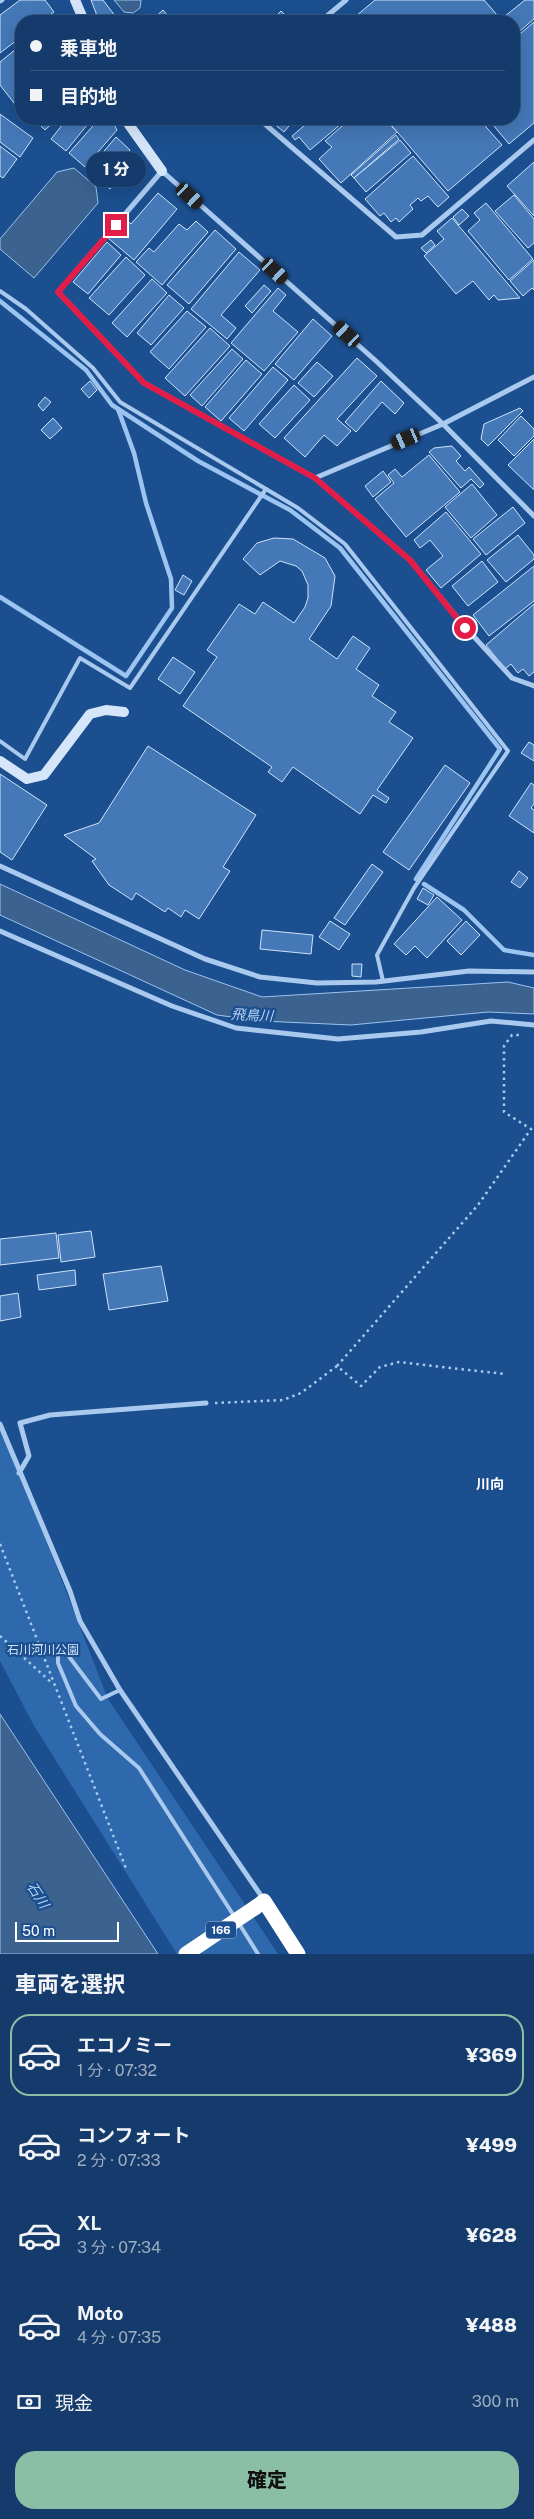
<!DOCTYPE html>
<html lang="ja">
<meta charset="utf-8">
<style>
body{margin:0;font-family:"Public Sans","Noto Sans JP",sans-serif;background:#1d4271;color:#f1f3f6;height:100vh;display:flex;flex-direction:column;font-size:19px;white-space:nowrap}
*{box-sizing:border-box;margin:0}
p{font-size:16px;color:#9dadc1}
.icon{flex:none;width:28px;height:28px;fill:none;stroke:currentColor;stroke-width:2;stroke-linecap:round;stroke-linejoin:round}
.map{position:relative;height:1954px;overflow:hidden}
.panel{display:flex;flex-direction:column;background:#143b6b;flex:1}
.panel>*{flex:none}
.guide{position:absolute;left:15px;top:15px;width:505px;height:110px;border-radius:20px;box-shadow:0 5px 20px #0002,0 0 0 1px #33557e;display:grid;align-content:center;height:110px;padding:0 15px;background:#143b6b}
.scale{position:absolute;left:15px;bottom:12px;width:104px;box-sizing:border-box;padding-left:5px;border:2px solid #fff;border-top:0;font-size:14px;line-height:18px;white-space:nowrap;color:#fff;-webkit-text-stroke:4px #1b4f8f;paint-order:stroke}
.end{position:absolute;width:22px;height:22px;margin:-11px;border:6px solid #e11d48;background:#fff;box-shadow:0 0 0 2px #fff}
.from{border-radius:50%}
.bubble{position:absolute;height:35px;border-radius:18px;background:#143b6b;box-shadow:0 5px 20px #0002,0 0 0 1px #33557e;font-size:16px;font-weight:800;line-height:35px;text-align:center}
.car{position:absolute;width:15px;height:30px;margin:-15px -8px;border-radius:6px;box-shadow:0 0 4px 1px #0007;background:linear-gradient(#222 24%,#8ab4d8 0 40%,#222 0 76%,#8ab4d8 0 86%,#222 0)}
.guide b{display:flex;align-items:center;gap:18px;height:48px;font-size:19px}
.guide b+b{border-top:1px solid #33557e}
.guide i{width:12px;height:12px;background:#f1f3f6}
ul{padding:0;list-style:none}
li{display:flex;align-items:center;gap:15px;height:82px;margin:0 10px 8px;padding:0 5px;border:2px solid transparent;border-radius:20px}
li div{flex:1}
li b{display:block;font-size:19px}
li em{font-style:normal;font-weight:800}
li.active{border-color:#8abfa5}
li>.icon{width:45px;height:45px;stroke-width:1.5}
h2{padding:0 15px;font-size:22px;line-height:60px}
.pay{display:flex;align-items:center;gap:12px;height:55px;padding:0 15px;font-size:19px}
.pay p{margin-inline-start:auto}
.cta{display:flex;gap:10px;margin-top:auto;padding:10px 15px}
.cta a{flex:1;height:58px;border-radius:20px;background:#8abfa5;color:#111;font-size:20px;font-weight:800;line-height:58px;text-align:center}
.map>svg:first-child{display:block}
</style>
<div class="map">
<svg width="534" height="1954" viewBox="0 0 534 1954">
<rect width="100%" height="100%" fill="#1b4f8f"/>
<path fill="#2e69ad" d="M0,1422L108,1699L278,1954H177L33,1724L0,1661Z"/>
<g fill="#3c6290" stroke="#9cc4f0">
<path d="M114,0H141L140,8L133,13L124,12Z"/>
<path d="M74,168L96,187L98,203L34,278L0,249V239L57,172Z"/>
<path d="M0,884L185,970L262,997L508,982L534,988V1014L488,1012L351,1025L261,1021L217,1015L0,915Z"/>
<path d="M0,1714L158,1954H0Z"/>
</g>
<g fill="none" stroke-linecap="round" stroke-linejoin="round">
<g stroke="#9cc4f0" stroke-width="4.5">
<path d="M0,301L86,370L112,405L198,461L290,510L340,548L500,749L416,879"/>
<path d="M0,597L126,676L172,608L171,579L146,503L134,453L118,409"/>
<path d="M424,884L464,910L504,950L534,955"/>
</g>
</g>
<g fill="#4478b7" stroke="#cfe3fa">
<path d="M20,0H45L54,12L41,21H21V37L0,53V15Z"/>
<path d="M91,0H103L119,21H99Z"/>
<path d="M375,0H484L498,16L492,21H350Z"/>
<path d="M525,0H534V19L514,36V21H499Z"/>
<path d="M163,10L167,15L155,21L153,19Z"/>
<path d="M281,11L289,19L297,15L303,21H274L272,20Z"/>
<path d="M534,22V123L509,144L488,119H514V39Z"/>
<path d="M21,45V112L0,85V62Z"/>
<path d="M0,114L33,138L20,157L0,142Z"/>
<path d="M34,119H57L45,130Z"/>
<path d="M67,119H92L66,151L51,139Z"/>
<path d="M99,119H111L117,130L85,167L69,153Z"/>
<path d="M268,119H280L289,126L284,132Z"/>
<path d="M312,119H347L310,150L299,137L295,140L292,136Z"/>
<path d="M350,119H385L397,132L341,183L319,159L332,147L325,141Z"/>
<path d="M386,119H479L502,145L448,191Z"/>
<path d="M396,135L399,139L354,178L351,175Z"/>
<path d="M116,137L130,150L127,154L134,160L110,189L88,170Z"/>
<path d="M400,140L411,153L366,192L354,178Z"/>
<path d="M0,146L17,159L3,178L0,176Z"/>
<path d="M413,156L449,197L438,207L428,196L421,201L418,198L410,205L413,209L399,222L396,218L391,222L384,213L380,216L365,199Z"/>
<path d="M534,162V216L507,186Z"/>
<path d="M158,193L177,209L134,260L108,238L125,219L131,224Z"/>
<path d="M514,195L534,219V243L528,248L495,211Z"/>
<path d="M486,203L533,259L509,280L468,231L480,220L474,213Z"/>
<path d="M462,209L469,216L459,225L453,217Z"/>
<path d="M452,218L520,298L498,300L494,295L489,300L473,281L456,294L424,256L444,239L437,231Z"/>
<path d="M196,221L208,232L162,285L136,262L149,248L154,252L179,224L187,230Z"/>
<path d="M215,230L236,249L189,304L167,285Z"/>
<path d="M431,240L435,245L426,253L421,248Z"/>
<path d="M107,242L121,255L88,294L73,282Z"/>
<path d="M239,252L260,270L221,315L236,328L227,339L191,309Z"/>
<path d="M126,257L145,275L109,315L89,298Z"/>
<path d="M534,260V290L532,288L523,296L510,281Z"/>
<path d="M152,279L167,293L127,337L112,323Z"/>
<path d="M264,285L271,291L252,313L245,306Z"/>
<path d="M278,288L286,295L273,311L298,332L264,371L231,343Z"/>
<path d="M169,295L184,308L151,345L137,333Z"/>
<path d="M187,311L206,327L169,369L150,352Z"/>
<path d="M313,319L332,336L294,380L275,364Z"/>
<path d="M210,328L230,346L185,396L165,378Z"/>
<path d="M232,349L243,359L202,406L190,395Z"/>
<path d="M357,358L377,376L337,419L351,431L337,446L324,435L305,457L284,438Z"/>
<path d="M246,360L262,374L221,421L205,407Z"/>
<path d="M317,362L333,376L314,397L298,383Z"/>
<path d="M273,367L288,380L244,431L229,418Z"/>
<path d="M90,381L97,390L89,398L81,389Z"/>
<path d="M381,381L404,403L395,414L382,402L356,432L345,422Z"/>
<path d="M294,385L310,400L275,438L259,424Z"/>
<path d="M45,397L51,402L43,411L38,405Z"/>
<path d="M520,408L523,411L488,446L481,439L484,424Z"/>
<path d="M521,416L534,429V436L514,456L498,440Z"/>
<path d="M53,418L62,428L50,439L41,430Z"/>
<path d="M534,439V490L508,465Z"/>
<path d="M452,446L461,456L456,461L465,471L469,467L484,484L480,488L471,479L461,488L429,452L434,448Z"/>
<path d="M429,455L460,492L406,537L375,499L394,483L388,475L395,469L402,477Z"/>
<path d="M383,471L391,482L373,497L365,486Z"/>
<path d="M472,484L497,515L471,538L445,507Z"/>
<path d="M513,507L525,523L486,555L473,539Z"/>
<path d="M446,512L481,554L441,588L426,570L443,556L430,540L420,548L414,540Z"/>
<path d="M518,535L534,555V559L506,582L487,560Z"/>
<path d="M274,538L293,539L325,558L335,576L331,606L309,639L337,659L353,636L370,648L356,669L379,685L372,696L396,712L389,722L413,738L377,790L389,798L386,803L373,795L360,814L293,767L282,782L268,772L272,767L183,706L217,657L207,650L239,604L255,614L263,602L294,623L305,607L308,598V585L302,571L296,566L280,561L260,575L243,559L257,543Z"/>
<path d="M482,561L498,582L468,606L452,586Z"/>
<path d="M534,566V601L489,636L473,615Z"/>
<path d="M183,575L192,581L184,595L175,590Z"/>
<path d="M534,604V672L529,676L523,669L518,673L511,664L505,669L486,645Z"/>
<path d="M173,657L195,672L180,694L158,679Z"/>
<path d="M529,742L534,745V761L521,753Z"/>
<path d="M148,746L256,815L223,867L230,871L199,919L185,910L181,917L168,908L165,912L136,893L132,900L109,885L92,861L96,859L64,835L99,823Z"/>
<path d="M445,765L470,783L409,870L383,852Z"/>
<path d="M0,774L47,805L12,860L0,852Z"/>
<path d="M531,783L534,785V804L531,808L534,810V833L509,816Z"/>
<path d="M372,864L383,872L345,925L334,918Z"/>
<path d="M519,871L528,878L520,888L511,882Z"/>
<path d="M423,888L434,895L428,905L417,899Z"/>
<path d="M437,897L462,920L427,958L415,946L406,955L394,944Z"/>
<path d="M330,921L350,934L339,950L319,937Z"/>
<path d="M466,921L480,935L461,955L447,941Z"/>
<path d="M262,930L313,935L311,954L260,949Z"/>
<path d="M352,964H362L361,977L352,976Z"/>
<path d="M91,1231L95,1257L61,1262L58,1235Z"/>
<path d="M56,1233L59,1258L0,1265V1239Z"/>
<path d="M161,1266L168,1301L109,1310L103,1274Z"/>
<path d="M75,1270L76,1285L39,1290L37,1275Z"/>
<path d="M18,1293L21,1317L0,1321V1296Z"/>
</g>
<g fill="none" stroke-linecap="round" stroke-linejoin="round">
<g stroke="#a9c9ee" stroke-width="2.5" stroke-dasharray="2.5 4" stroke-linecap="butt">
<path d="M337,1366L478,1205L531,1129L504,1112V1046L512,1035H522"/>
<path d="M215,1403L283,1400L301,1393L337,1366L361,1386L380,1367L399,1362L504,1374"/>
<path d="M0,1544L127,1871"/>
<path d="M0,1636L53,1684"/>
</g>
<g stroke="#a9c9ee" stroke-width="4">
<path d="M0,291L26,309L93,368L120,402L298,508L345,544L508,751L414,888L377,955L383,981"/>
<path d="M0,741L25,759L80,658L130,688L266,489"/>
<path d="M120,1690L101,1699L67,1654H58V1663L76,1706L100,1734L139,1768L234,1916"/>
<path d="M238,1922L258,1954"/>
</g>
<g stroke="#a9c9ee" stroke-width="5">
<path d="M0,1L2,0"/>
<path d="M321,21L346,0"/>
<path d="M259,119L396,237L422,235L534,140"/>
<path d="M315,478L443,424L534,377"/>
<path d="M534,516L443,424L376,361L162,171L58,292L144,383L315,478L410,560L465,627L512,678L534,686"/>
<path d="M0,866L205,959L260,977L317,983L376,982L469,971L534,972"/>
<path d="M0,931L172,1006L236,1028L338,1039L421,1032L491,1021L534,1025"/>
<path d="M0,1424L70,1591L80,1621L120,1690L264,1900"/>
<path d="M19,1473L29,1456L20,1423L50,1415L206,1403"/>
</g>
<g stroke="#d6e6fa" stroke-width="10">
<path d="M75,0L84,21"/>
<path d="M125,119L162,171"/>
<path d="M0,761L27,779L44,775L90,714L106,710L124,712"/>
</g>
<path stroke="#fff" stroke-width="15" d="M256,1907L264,1901L298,1954"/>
<path stroke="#fff" stroke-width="15" d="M186,1954L256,1907"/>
</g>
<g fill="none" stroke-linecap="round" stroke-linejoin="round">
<path stroke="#e11d48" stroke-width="6" d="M116,225L58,292L144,383L315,478L410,560L465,628"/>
</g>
<g text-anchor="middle" stroke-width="4.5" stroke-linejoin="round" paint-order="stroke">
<rect fill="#1b4f8f" stroke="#bbcadd" stroke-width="1" x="206" y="1921.5" width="30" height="17" rx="4"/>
<g font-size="11" font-weight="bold" fill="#fff">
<text x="221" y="1934">166</text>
</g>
<g font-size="12" fill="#cfe3fa" stroke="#1b4f8f">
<text x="43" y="1654">石川河川公園</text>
</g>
<g font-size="14" font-style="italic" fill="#b5d3f5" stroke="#1b4f8f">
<text transform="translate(252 1015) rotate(3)" y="5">飛鳥川</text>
<text transform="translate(38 1895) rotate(57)" y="5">石川</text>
</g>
<g font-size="14" font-weight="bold" fill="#fff" stroke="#1b4f8f">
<text x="490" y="1489">川向</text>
</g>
</g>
</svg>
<div class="scale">50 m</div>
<i class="end from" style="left:465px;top:628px"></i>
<i class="end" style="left:116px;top:225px"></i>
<div class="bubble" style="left:86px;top:152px;width:60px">1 分</div>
<i class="car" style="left:190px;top:196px;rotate:132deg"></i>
<i class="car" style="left:275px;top:271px;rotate:132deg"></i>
<i class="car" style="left:347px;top:334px;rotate:312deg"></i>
<i class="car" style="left:406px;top:439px;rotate:247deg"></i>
<div class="guide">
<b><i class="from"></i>乗車地</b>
<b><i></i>目的地</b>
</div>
</div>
<section class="panel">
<h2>車両を選択</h2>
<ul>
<li class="active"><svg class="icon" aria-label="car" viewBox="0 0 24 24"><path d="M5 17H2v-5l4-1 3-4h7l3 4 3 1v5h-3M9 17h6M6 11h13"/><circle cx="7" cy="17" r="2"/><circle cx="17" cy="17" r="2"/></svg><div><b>エコノミー</b><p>1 分 · 07:32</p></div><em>¥369</em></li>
<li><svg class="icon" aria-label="car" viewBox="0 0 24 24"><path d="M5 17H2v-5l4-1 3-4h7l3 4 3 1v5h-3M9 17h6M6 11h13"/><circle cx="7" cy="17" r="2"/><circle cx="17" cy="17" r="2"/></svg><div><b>コンフォート</b><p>2 分 · 07:33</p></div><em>¥499</em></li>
<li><svg class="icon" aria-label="car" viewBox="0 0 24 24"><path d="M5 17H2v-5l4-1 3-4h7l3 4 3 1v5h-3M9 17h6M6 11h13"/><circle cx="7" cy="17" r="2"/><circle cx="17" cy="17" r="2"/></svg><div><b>XL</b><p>3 分 · 07:34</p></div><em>¥628</em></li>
<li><svg class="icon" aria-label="car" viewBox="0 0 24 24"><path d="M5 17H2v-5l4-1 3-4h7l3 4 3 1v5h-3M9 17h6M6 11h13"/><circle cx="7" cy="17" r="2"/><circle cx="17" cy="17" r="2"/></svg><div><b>Moto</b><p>4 分 · 07:35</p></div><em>¥488</em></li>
</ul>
<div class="pay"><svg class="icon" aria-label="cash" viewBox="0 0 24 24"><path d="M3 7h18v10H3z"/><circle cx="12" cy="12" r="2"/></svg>現金<p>300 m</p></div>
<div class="cta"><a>確定</a></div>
</section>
